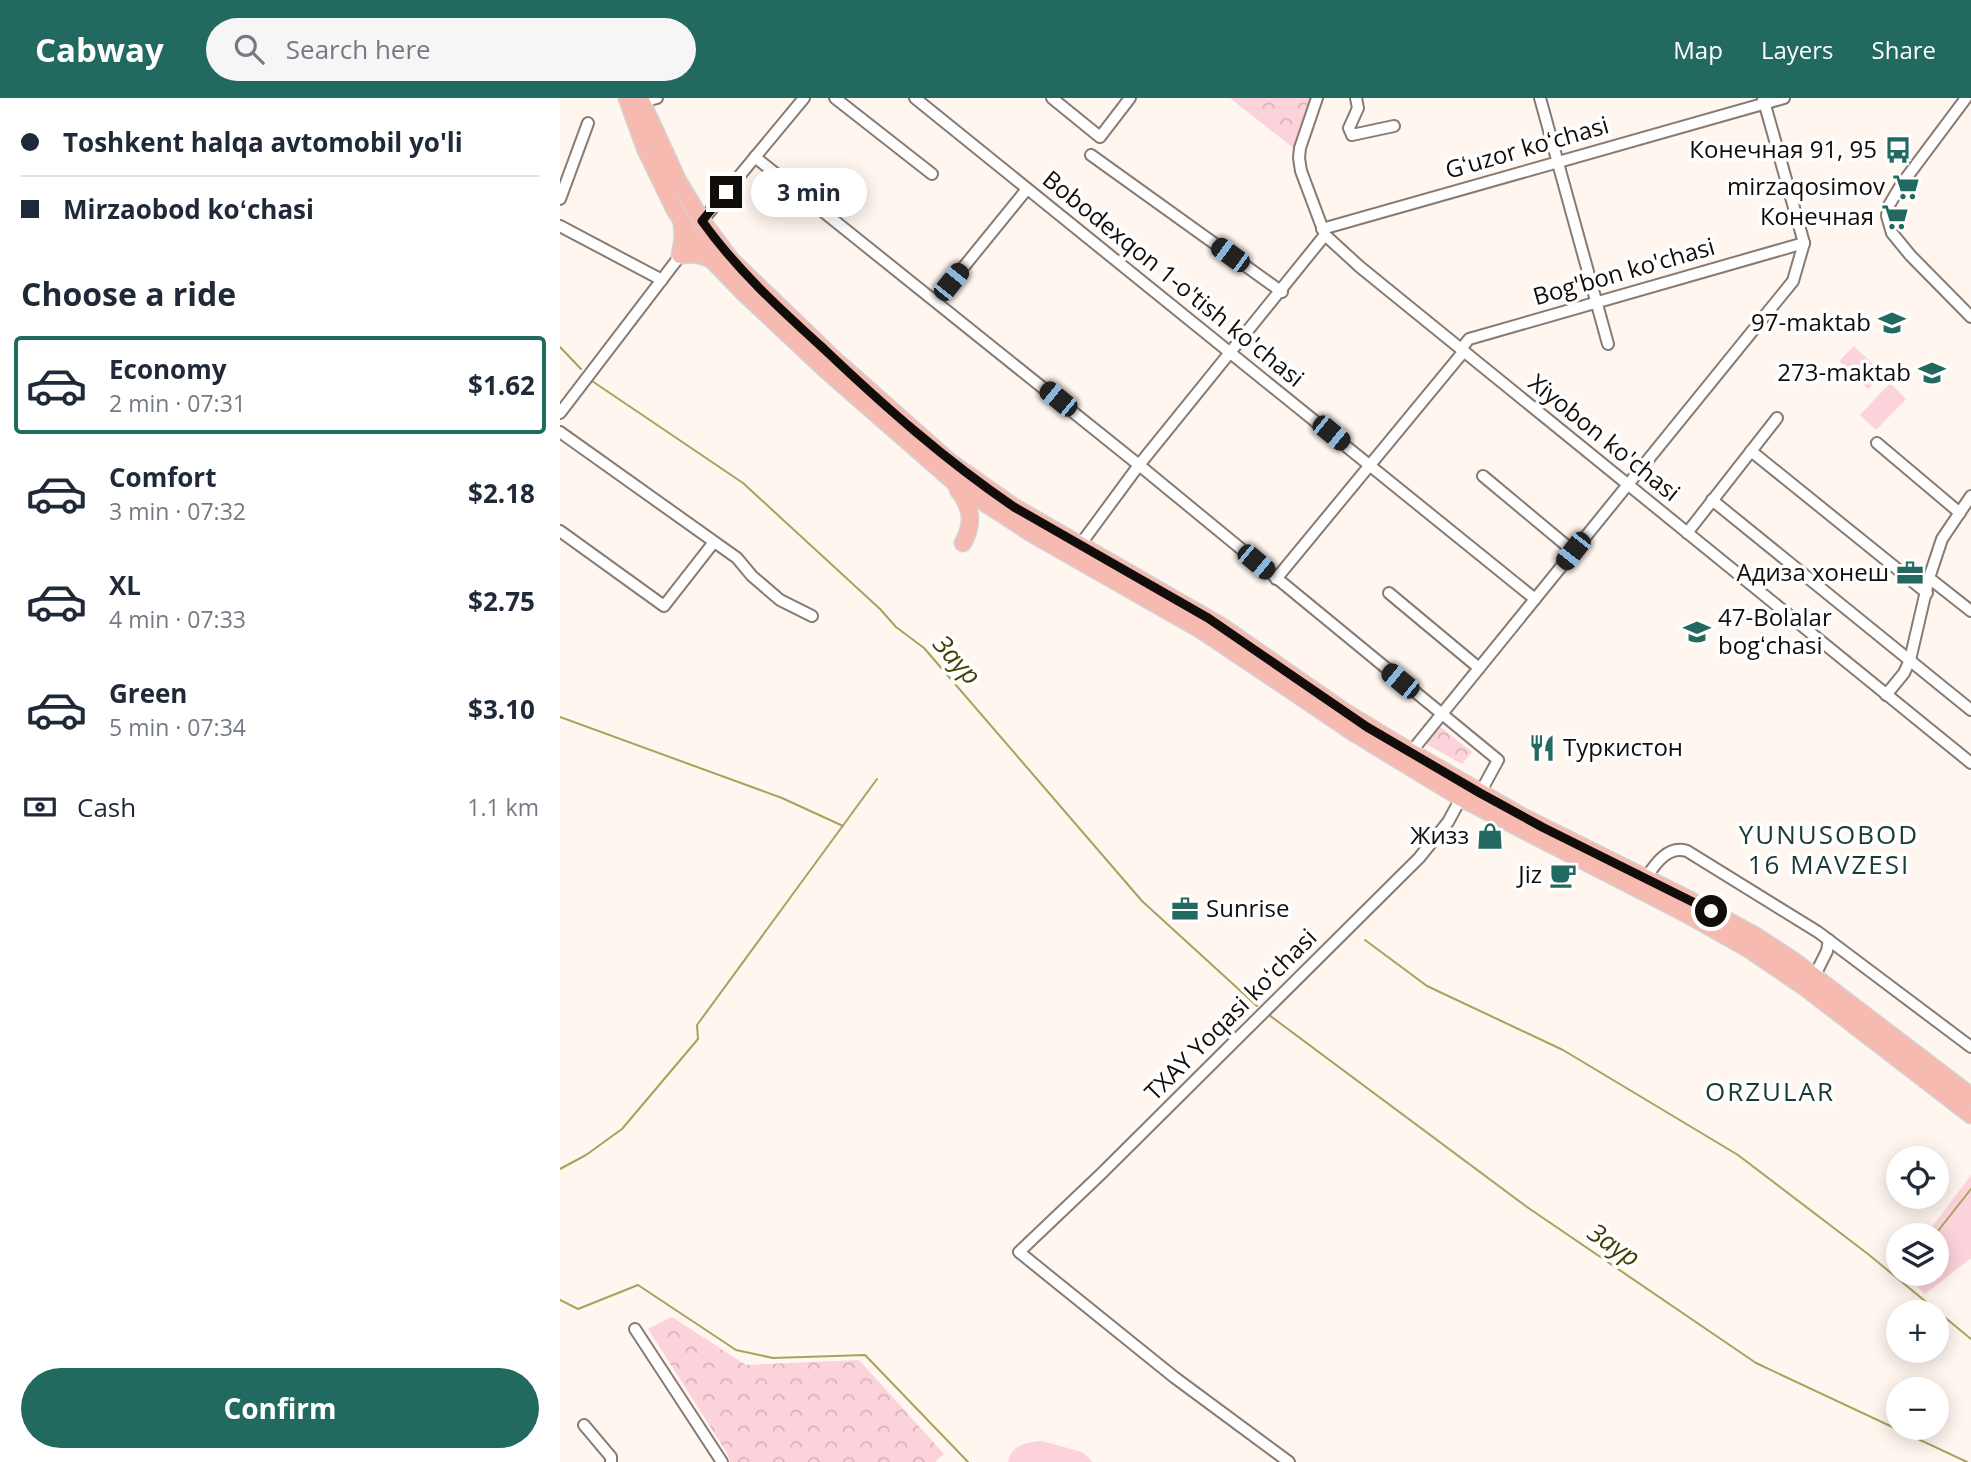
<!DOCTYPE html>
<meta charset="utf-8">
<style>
body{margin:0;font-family:"Open Sans",sans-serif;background:#f6f6f7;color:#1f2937;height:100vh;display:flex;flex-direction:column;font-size:26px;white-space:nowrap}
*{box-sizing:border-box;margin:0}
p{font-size:23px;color:#747a83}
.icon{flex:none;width:38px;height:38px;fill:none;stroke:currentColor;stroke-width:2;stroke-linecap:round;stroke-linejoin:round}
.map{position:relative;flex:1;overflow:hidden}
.drawer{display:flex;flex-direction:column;background:#fff;width:560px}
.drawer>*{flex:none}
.guide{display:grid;align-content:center;height:154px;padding:0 21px;background:#fff}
.buttons{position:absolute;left:1326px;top:1048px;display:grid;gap:14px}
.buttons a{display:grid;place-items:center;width:63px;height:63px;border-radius:50%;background:#fff;box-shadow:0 4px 18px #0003;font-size:35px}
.end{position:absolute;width:32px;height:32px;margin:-16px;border:9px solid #110d0a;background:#fff;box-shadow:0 0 0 4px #fff}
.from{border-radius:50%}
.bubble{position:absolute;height:49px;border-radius:24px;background:#fff;box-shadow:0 4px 18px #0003;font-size:23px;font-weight:700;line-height:49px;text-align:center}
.car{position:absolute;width:21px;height:42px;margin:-21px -10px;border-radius:9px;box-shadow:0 0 5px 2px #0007;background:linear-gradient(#222 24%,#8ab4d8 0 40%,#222 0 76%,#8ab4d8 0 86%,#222 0)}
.guide b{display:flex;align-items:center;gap:24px;height:66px;font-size:26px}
.guide b+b{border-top:2px solid #e0e1e3}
.guide i{width:18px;height:18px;background:#1f2937}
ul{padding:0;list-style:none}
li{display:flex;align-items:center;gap:21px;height:98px;margin:0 14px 10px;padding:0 7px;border:4px solid transparent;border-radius:7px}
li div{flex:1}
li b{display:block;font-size:26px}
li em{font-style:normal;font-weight:700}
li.on{border-color:#22695f}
li>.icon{width:63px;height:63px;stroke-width:1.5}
h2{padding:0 21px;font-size:32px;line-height:84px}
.pay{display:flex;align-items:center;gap:18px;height:77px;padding:0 21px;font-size:26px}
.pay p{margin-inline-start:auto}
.primary-button{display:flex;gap:14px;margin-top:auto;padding:14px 21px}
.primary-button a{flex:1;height:80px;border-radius:42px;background:#22695f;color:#fff;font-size:28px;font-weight:700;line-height:80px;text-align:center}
header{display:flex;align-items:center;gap:42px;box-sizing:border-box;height:98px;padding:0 35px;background:#22695f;color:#fff}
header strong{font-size:33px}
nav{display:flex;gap:38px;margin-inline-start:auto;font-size:24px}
.search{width:490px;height:63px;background:#f6f6f7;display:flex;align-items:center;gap:18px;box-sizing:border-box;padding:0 24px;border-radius:38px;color:#747a83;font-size:26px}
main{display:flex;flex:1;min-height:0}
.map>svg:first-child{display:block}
</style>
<header>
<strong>Cabway</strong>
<div class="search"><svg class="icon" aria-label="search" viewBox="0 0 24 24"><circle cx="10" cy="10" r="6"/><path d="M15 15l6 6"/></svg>Search here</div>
<nav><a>Map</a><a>Layers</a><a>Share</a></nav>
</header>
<main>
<section class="drawer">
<div class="guide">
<b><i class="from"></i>Toshkent halqa avtomobil yo'li</b>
<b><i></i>Mirzaobod koʻchasi</b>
</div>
<h2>Choose a ride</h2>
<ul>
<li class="on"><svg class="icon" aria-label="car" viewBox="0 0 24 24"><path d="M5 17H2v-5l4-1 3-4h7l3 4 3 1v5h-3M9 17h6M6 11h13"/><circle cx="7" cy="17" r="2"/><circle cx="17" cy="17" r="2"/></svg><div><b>Economy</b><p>2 min · 07:31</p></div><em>$1.62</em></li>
<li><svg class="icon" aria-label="car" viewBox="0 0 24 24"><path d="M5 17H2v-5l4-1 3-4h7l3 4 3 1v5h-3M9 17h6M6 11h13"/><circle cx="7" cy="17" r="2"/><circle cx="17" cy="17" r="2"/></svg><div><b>Comfort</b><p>3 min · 07:32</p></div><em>$2.18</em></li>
<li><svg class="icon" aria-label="car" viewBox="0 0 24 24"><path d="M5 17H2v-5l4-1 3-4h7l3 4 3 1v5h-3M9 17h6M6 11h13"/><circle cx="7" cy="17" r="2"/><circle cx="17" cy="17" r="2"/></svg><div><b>XL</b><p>4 min · 07:33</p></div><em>$2.75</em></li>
<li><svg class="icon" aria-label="car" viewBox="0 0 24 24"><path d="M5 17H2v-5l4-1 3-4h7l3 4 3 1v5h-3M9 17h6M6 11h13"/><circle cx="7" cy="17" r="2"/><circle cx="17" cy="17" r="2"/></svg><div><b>Green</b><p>5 min · 07:34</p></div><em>$3.10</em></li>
</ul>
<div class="pay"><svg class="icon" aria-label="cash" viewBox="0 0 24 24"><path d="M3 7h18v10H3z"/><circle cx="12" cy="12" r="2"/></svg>Cash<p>1.1 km</p></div>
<div class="primary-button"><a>Confirm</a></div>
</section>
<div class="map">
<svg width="1411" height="1364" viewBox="0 0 1411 1364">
<defs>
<pattern id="forest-crowns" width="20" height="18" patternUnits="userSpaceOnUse" patternTransform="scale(1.75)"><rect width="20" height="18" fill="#fcd3db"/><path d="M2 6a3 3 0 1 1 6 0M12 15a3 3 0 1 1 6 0" fill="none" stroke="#d7b4bb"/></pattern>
</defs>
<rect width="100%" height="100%" fill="#fff6f0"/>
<g fill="#fcd3db">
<path d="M1294,248L1323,276L1308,291L1279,263Z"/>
<path d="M1330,285L1346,301L1316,332L1300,317Z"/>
<path d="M1411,1077V1160L1365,1196L1342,1176H1377V1138L1366,1137Z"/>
<path d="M482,1343L522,1354L533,1364H448C451,1347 467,1344 482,1343Z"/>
</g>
<g fill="url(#forest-crowns)">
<path d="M670,0H751L736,48L732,49Z"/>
<path d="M879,628L912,654L902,666L866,646Z"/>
<path d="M112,1219L186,1267L299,1262L384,1356L375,1364H170L167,1355L88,1231Z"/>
</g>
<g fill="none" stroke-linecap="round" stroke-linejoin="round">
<g stroke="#a7a35b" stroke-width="2">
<path d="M0,249L21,271"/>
<path d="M32,283L183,385L320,511L336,529L364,550L582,803L697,908"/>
<path d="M0,619L222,700L283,728"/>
<path d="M805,842L867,888L1003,952L1178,1057L1308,1156L1411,1241"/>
<path d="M709,917L967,1109L1196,1265L1407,1364"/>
<path d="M0,1071L26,1057L62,1031L138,941L137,927L317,681"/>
<path d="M1374,1138L1411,1091"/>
<path d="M1339,1181L1343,1176"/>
<path d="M0,1202L18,1211L78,1187L176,1252L213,1260L305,1257L408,1364"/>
</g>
<defs>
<g id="minor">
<path d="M275,0L372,76"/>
<path d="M355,0L975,501"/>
<path d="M492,0L540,39L570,0"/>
<path d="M757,0L740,50L739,60L741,73L765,137L800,169L1411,665"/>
<path d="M796,0L798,10L789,30L792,37L834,28"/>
<path d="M980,0L1048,246"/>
<path d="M1203,0L1244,145"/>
<path d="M1406,0L1341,87L1328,109L1327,118L1332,135L1350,157L1411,219"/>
<path d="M82,4L97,0"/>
<path d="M531,57L722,194"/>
<path d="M195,59L579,367L938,662L920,695"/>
<path d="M0,101L28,25"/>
<path d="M142,123L244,0"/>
<path d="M0,128L102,182"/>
<path d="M762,131L1224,0"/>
<path d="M376,203L467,91"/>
<path d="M901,251L909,241L1244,145"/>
<path d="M0,315L123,154"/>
<path d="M0,334L177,460L192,478L220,502L252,518"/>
<path d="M1317,345L1400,415"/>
<path d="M1191,353L1367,495"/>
<path d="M923,378L1013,453"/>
<path d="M1152,402L1411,612"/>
<path d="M0,433L104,508L154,444"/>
<path d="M1127,435L1217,320"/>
<path d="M520,447L579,367L765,137"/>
<path d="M1369,480L1411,513"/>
<path d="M716,481L904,253"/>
<path d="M829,495L919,570"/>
<path d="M1326,597L1344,575L1350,562L1369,480L1382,441L1411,398"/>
<path d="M851,654L1233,183L1244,145"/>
<path d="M1086,780C1095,766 1108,747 1127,753L1258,834L1411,949"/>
<path d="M1254,879L1267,853L1269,842"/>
<path d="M75,1231L162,1364"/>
<path d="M24,1327L51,1359V1364"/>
<path d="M729,1364L614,1279L459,1154L541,1076L859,760L888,724L901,700"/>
</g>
<g id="highway">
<path d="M67,0L85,50L115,112L128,133L151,161L183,194L265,271L399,388L471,435L643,533L796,636L901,700L1123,814L1187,850L1246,890L1411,1017"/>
<path d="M80,0L118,83L142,123L171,162L274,261L390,364L454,409L661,528L785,614L851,654L961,718L1130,802L1194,837L1234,863L1411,998"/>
<path d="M122,125L123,141L120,157L136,156L151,161"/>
<path d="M398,392C412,409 414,425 403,445"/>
</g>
</defs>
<use href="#minor" stroke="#877b72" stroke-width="14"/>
<use href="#highway" stroke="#d4d3d3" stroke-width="19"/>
<use href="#minor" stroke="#fff" stroke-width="10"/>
<use href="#highway" stroke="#f6bab0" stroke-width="16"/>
</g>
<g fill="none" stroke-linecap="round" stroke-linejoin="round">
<path stroke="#110d0a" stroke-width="9" d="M166,94L142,123C177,172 220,211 264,251C324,308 385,362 454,409L648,520L807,629L920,695L982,729L1151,813"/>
</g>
<defs>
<symbol id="bus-bare" viewBox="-9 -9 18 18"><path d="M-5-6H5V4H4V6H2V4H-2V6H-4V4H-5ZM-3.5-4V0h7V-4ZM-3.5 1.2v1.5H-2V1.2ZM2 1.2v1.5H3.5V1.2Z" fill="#22695f" stroke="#fff" stroke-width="2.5" paint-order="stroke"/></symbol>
<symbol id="supermarket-bare" viewBox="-9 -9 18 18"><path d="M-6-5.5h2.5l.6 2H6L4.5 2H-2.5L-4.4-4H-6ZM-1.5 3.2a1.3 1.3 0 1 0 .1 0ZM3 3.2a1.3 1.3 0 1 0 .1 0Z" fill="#22695f" stroke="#fff" stroke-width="2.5" paint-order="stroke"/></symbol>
<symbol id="school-bare" viewBox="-9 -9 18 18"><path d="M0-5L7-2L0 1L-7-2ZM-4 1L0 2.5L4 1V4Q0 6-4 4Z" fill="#22695f" stroke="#fff" stroke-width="2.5" paint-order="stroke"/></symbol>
<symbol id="office-bare" viewBox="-9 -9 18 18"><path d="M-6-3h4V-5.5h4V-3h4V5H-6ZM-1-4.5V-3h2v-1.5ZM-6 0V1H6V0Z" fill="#22695f" stroke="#fff" stroke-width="2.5" paint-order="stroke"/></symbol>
<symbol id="restaurant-bare" viewBox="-9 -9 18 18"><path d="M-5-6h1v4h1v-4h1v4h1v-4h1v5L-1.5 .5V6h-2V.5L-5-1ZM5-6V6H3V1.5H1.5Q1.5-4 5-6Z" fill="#22695f" stroke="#fff" stroke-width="2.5" paint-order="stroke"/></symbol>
<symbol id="shop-bare" viewBox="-9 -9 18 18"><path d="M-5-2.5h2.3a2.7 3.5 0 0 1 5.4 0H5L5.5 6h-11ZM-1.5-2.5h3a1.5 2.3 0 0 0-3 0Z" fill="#22695f" stroke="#fff" stroke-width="2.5" paint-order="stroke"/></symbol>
<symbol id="cafe-bare" viewBox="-9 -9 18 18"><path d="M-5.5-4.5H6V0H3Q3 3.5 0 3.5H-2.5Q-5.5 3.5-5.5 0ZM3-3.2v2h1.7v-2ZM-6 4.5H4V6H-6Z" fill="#22695f" stroke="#fff" stroke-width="2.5" paint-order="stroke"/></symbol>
</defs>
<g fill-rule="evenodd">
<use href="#bus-bare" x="1319" y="33" width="38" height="38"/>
<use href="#supermarket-bare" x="1327" y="70" width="38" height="38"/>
<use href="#supermarket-bare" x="1316" y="100" width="38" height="38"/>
<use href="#school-bare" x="1313" y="206" width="38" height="38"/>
<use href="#school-bare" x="1353" y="256" width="38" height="38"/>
<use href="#office-bare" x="1331" y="456" width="38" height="38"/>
<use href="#school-bare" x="1118" y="515" width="38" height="38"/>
<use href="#restaurant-bare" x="963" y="631" width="38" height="38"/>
<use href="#shop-bare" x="911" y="719" width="38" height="38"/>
<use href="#cafe-bare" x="984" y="758" width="38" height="38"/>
<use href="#office-bare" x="606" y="792" width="38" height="38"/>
</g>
<g text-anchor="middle" stroke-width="7" stroke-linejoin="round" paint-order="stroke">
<g font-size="24" fill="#110d0a" stroke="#fff">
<text transform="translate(967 50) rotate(-16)" y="8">Gʻuzor koʻchasi</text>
<text transform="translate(1064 174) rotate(-16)" y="8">Bog'bon ko'chasi</text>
<text transform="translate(613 181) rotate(39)" y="8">Bobodexqon 1-o'tish ko'chasi</text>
<text transform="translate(1044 340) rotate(39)" y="8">Xiyobon ko'chasi</text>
<text transform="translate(671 917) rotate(-45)" y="8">TXAY Yoqasi koʻchasi</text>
</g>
<g font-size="24" fill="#110d0a" stroke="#fff" text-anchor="end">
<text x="1317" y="60">Конечная 91, 95</text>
<text x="1325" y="97">mirzaqosimov</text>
<text x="1314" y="127">Конечная</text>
<text x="1311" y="233">97-maktab</text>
<text x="1351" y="283">273-maktab</text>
<text x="1329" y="483">Адиза хонеш</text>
<text x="1158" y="528" text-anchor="start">47-Bolalar<tspan x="1158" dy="28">bogʻchasi</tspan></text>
<text x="1003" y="658" text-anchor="start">Туркистон</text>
<text x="909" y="746">Жизз</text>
<text x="982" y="785">Jiz</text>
<text x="646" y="819" text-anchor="start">Sunrise</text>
</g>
<g font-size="26" font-style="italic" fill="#433f03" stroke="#fff">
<text transform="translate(397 562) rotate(48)" y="9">Заур</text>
<text transform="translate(1054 1147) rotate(34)" y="9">Заур</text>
</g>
<g font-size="26" letter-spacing="2" fill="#193a35" stroke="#fff">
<text x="1269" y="746">YUNUSOBOD<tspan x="1269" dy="30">16 MAVZESI</tspan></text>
<text x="1210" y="1003">ORZULAR</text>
</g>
</g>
</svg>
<div class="buttons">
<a><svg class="icon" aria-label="locate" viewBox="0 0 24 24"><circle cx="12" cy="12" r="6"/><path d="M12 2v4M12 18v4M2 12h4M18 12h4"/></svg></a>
<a><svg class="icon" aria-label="layers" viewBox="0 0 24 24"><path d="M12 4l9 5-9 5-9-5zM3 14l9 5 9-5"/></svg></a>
<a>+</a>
<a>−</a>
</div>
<i class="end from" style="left:1151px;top:813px"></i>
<i class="end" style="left:166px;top:94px"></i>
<div class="bubble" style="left:191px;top:70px;width:116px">3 min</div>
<i class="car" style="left:670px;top:157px;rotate:306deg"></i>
<i class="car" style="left:391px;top:184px;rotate:39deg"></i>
<i class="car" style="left:498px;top:301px;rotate:309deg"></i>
<i class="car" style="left:771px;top:335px;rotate:129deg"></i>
<i class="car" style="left:1013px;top:453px;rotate:218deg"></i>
<i class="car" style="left:696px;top:464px;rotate:130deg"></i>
<i class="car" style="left:840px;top:583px;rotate:309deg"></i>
</div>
</main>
